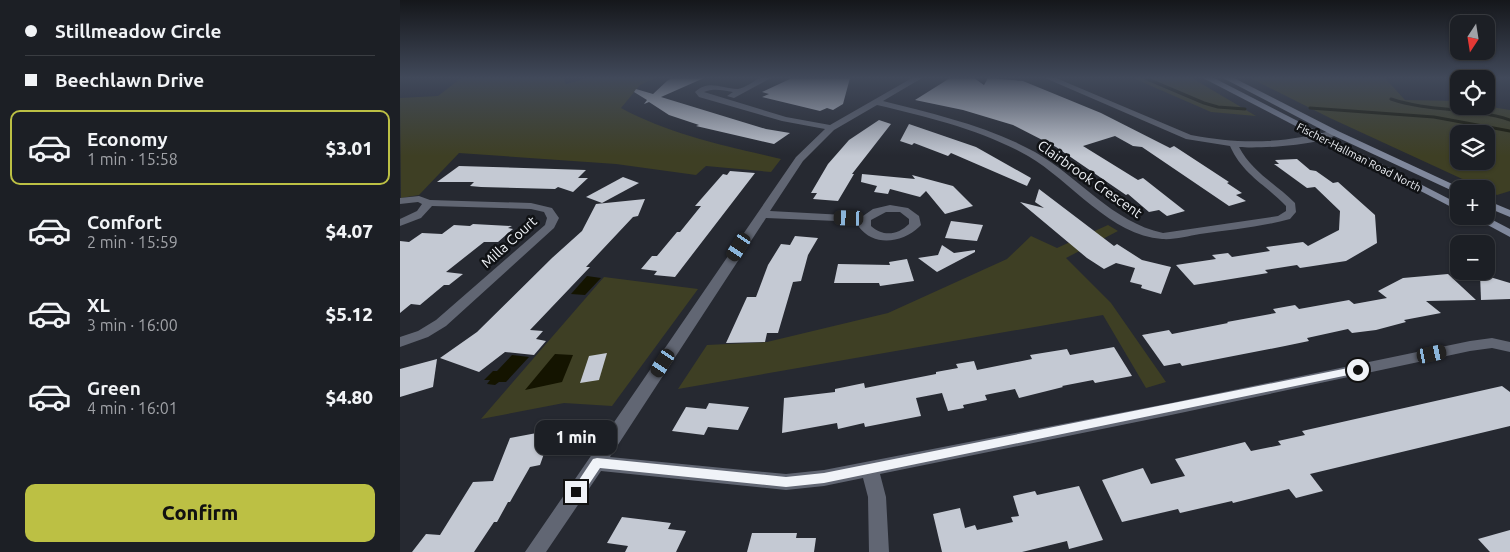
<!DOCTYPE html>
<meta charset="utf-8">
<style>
body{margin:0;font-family:Ubuntu,sans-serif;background:#25272d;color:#f1f3f6;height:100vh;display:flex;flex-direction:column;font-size:19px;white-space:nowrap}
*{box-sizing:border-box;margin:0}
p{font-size:16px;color:#a0a2a7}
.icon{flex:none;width:28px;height:28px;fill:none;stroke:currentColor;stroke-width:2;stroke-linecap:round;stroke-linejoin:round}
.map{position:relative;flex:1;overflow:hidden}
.panel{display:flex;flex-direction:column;background:#1c1f25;width:400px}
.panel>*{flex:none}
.hud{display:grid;align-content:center;height:110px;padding:0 25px;background:#1c1f25}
.needle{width:32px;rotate:192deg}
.controls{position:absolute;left:1050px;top:15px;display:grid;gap:10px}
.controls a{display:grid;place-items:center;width:45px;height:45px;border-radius:10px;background:#1c1f25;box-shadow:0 1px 4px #0004,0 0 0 1px #3a3d42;font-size:25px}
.end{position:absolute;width:22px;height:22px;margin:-11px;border:6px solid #f0f3f8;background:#111;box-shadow:0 0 0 2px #111}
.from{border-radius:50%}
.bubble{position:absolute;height:35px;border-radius:10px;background:#1c1f25;box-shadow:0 1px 4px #0004,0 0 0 1px #3a3d42;font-size:16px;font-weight:800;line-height:35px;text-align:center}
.car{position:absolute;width:15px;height:30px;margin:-15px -8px;border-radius:6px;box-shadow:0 0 4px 1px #0007;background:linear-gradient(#222 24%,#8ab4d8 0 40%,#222 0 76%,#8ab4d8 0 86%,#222 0)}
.hud b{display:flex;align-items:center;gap:18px;height:48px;font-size:19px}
.hud b+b{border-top:1px solid #3a3d42}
.hud i{width:12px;height:12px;background:#f1f3f6}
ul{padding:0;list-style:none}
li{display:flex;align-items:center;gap:15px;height:75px;margin:0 10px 8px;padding:0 15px;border:2px solid transparent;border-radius:10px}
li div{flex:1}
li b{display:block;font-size:19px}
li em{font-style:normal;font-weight:800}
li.current{border-color:#bcc044}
li>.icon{width:45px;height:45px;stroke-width:1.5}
.action{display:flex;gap:10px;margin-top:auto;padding:10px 25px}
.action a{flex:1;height:58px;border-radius:10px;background:#bcc044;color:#111;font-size:20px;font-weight:800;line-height:58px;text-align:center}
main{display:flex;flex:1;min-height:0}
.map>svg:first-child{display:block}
</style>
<main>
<section class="panel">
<div class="hud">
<b><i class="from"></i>Stillmeadow Circle</b>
<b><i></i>Beechlawn Drive</b>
</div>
<ul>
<li class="current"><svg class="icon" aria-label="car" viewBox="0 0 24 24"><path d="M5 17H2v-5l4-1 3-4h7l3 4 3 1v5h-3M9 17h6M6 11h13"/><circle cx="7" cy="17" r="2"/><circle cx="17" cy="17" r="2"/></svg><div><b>Economy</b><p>1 min · 15:58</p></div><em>$3.01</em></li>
<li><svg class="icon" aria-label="car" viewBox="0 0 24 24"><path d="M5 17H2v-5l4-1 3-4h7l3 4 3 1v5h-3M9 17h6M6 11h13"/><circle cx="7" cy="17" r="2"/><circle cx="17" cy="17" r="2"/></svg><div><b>Comfort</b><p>2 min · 15:59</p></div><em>$4.07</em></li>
<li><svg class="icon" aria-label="car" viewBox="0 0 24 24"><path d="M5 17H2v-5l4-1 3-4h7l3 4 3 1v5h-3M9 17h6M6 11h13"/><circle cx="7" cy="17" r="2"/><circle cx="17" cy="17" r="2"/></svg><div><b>XL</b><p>3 min · 16:00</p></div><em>$5.12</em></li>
<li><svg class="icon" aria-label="car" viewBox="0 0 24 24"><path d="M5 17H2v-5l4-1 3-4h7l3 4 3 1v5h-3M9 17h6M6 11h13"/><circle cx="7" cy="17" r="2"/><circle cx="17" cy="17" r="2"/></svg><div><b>Green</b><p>4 min · 16:01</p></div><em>$4.80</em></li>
</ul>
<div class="action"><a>Confirm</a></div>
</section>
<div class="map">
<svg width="1110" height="552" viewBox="0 0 1110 552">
<rect width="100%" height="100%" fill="#262931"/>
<g fill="#3e3f24" fill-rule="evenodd">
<path d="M61,78H163L166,84L187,78H256L240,85L221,108C271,135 326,146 381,159L371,172L306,166L296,175L216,164L59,153L19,195L1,198L0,98L38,96Z"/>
<path d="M733,78H792L856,116L811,112Z"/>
<path d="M850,78H985L1005,100L1059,101V106H1086L1110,110V191L1097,195L930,118ZM1059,134H1086V161H1059Z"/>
<path d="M708,225L718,231L666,258L711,303L766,382L746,388L703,315L278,389L307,345L367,342L488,313L607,259L631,236L657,248Z"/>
<path d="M204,277L298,289L212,406L164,403L81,419Z"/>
</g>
<g fill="#141400">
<path d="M187,276L201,278L185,295L171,294Z"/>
<path d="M155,354L173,355L162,382L125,390Z"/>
<path d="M112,355L129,357L106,382H99L95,385L87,384L90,380H84L93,371H97Z"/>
</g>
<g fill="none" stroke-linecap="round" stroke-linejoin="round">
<g stroke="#141400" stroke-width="3">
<path d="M745,78L804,103L818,107L845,109"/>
<path d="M991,99C1029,112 1071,107 1110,120"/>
<path d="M910,108L1034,117L1110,131"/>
</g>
</g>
<g fill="#c4c9d3">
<path d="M272,78H304L261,97L366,129L390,133L374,144L296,126L299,125L269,115L249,102L244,104L247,100L234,92L236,89L253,94L267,81Z"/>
<path d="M392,78H450L443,104L433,110L427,108L420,111L362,97L369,94L362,92Z"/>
<path d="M550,78H574L584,85L588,78L623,81L701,113L770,148L774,146L829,182L827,183L842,193L836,195L846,201L829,206L742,147L733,146L715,136L683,146L738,180L743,178L785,211L767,216L759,210L749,212L728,194L726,195L656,147L613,125L563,110L515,100Z"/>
<path d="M479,120L491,124L452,174H454L438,201L413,199L417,193H411L428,164L449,140Z"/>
<path d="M509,124L576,147L631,178L627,186L551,153L548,156L514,143L512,145L500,141Z"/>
<path d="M897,159L910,170L916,171L933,183L938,182L975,215L977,243L946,261L900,268L897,265L865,270L868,273L794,285L776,265L816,259L812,255L828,253L832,257L870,251L866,247L903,242L908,246L939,230L940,211L915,187L907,188L874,164H879L875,160Z"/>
<path d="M59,166L186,170L178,178H188L173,192L158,187L155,189L81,187L70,186L74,182H37Z"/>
<path d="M330,171L355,173L275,277L254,275L257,271L241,269L252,256H257L277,232H280L301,206H295L323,174L327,175Z"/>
<path d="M462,174L515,179L512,175L553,186L573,206L545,214L526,191L520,197L490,189L488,194L474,192L477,186L461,182Z"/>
<path d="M223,177L239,183L202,203L186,197Z"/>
<path d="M639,189L714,246L717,244L742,260L771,267L761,294L741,288L742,285L730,282L735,268L716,263L704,269L687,258L620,202L644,208L635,202Z"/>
<path d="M245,199L238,216L233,217L186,267H190L130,330L143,331L136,339L146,341L134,355L105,352L79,372L40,358L77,332L152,258L182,231L196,204Z"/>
<path d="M551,221L583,225L577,241L545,238Z"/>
<path d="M73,224L112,226L108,228L113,229L98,242H84L46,272L63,274L49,285H44L20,305L11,304L0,313V241L9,242L22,233L42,234L54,225L70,226Z"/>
<path d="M395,236L418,238L408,255L401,281L393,282L378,333H367L365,342L326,343L347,297H356L368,265L381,244L390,245Z"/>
<path d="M542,245L554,253L575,250V252L537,272L518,258L538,255Z"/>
<path d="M507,259L514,281L480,286L479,283H434L438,264L490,265L489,262Z"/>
<path d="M1048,274L1076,300L1026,301L1041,313L1004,320L1006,322L976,330L952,333L948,329L907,338L909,341L885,346L782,366L780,363L764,366L742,335L769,330L772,334L828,323L827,322L876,313L873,309L895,305L899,309L949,300L954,304L987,298L978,291L1003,278Z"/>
<path d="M1080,274L1110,283V299L1081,300Z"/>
<path d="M714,347L732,376L695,383L693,380L662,386L663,387L619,398L615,389L585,395L587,400L563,405L564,408L548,411L542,393L516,398L521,416L465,427L464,423L438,429L437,423L382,433L384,398L435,392V389L464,383L465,388L536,374V372L558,368L556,364L574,361L577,370L632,359L630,355L667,349L670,355Z"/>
<path d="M207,353L199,380L180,383L189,356Z"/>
<path d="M37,359L33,387L0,397V369Z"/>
<path d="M1102,386L1110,392V426L910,474L923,491L896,498L889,489L833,503L832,501L780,513L778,509L722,522L702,480L743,468L751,484L785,476L775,459L845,442L851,451L881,445L878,441L905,435L902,431Z"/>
<path d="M309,403L349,407L338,430L308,427L304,435L272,431L286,407L306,409Z"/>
<path d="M158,429L152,446L146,448L140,465L130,467L110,502H108L97,522H94L74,552H12L26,534L40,535L73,482L93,481L110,438Z"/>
<path d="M679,486L703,540L669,549L667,541L622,552H542L533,514L560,508L565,528L575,525L577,530L613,522L611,517L619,516L613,496L635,491L637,495Z"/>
<path d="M222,517L271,523L268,529L286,531L276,552H225L228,546L207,543Z"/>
<path d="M1110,530V552H1090L1078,539Z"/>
<path d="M352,533H397L396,538H416L414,552H347Z"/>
</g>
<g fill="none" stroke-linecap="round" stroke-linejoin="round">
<g fill="#616673" fill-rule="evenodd">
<path d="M360,78H371L334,98L327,96L333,92C323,90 313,88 304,92L386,117L430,125L512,78H522L483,101C534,114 588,126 635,152C679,177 712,222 763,233L878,216L886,211V206C865,184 843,175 830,146L786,139L645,78H656L791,135C843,145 884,143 935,130L939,133C925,145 859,149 839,147C852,172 876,184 895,203L896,212L890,219C861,227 830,230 800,234C788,236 774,240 762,239C711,236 671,181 628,156C582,130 528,117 477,105L434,130L403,161L370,211L463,216L473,209L490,205L508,208L519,216L521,225L519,227C502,243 474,247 459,227L460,222L366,218L210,457L386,474L424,470L771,403L1070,341L1092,338L1110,342V352L1092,348L1070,351L771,415L480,474L486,497L489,552H469L468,497L463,478L424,486L386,490L201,471L146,552H125L396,157L425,129L382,121L299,97L295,92C309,79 322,89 338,89C345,88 354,81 360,78ZM486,212H500L509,219V224C498,235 483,237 471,226V220Z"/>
<path d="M19,196L30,200L131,203L152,208L159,218L154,228L46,326L28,337L0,347V337L18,331L36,320L145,225L147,218L144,212L131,209L32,206L21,218L0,226V219L17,211L22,204L18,202L0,204V198Z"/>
</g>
<g fill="#80889c" fill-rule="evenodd">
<path d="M803,78H814L1059,204V211Z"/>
<path d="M823,78H834L938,131L1063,189H1059V193L1055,192L932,135Z"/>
<path d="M1086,200L1110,210V217L1086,207Z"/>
<path d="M1071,216H1085L1110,229V237Z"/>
</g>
</g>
<linearGradient id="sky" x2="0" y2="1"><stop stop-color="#15171b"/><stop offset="0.5" stop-color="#41495a"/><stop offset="1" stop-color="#41495a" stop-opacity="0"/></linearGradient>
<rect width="1110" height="156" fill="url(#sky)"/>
<path fill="#f0f3f8" d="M958,366L963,370L958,373L424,483L386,487L200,468L181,496L176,498L172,496L171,492L193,459L197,458L386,477L424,473Z"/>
<g text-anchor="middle" stroke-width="5" stroke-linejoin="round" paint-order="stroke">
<g font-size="11" fill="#f0f3f8" stroke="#101215">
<text transform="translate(959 157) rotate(27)" y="4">Fischer-Hallman Road North</text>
</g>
<g font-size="14" fill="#f0f3f8" stroke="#101215">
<text transform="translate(690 179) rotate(35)" y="5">Clairbrook Crescent</text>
<text transform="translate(109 242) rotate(-42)" y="5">Milla Court</text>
</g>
</g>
</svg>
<div class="controls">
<a><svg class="needle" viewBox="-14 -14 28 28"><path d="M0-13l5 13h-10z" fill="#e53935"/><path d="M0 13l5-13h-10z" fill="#a0a2a7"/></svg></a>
<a><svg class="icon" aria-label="locate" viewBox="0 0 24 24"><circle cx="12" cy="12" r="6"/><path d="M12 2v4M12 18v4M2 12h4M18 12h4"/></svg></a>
<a><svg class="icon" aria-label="layers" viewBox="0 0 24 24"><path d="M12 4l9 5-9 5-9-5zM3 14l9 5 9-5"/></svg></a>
<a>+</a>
<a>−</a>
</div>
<i class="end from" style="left:958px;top:370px"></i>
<i class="end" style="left:176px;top:492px"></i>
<div class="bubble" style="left:135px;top:420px;width:82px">1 min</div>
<i class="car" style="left:449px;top:218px;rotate:272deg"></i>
<i class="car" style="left:339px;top:247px;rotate:213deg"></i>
<i class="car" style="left:1032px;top:354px;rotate:78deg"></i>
<i class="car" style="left:263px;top:363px;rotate:213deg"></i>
</div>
</main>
